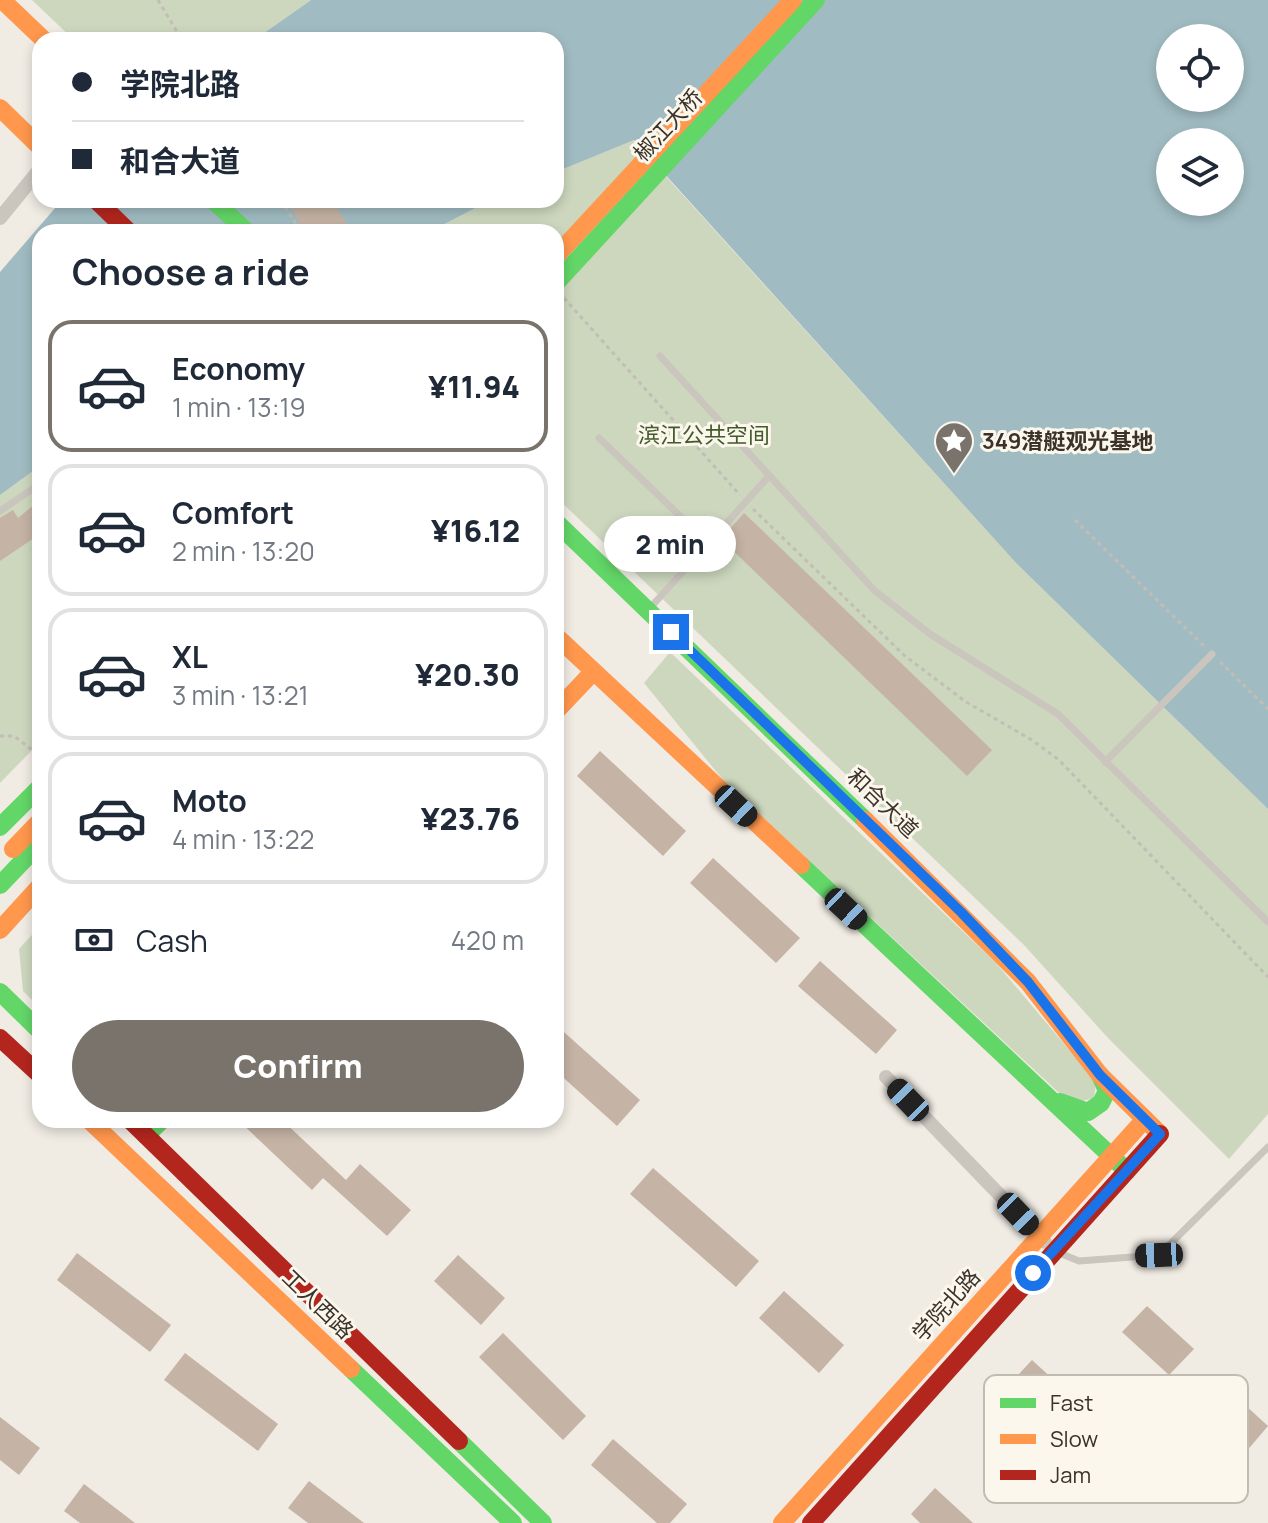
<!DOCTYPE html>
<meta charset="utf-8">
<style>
body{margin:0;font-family:Manrope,"Noto Sans SC",sans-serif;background:#f6f6f7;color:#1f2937;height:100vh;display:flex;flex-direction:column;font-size:30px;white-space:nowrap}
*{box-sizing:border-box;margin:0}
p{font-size:26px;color:#747a83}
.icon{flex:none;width:44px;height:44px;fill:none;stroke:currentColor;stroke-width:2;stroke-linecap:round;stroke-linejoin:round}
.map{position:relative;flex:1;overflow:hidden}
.side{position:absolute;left:32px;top:224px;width:532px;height:904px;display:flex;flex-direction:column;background:#fff;border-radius:24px;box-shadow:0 4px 12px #0003}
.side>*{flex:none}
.hud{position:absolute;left:32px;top:32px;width:532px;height:176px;border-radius:24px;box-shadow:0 4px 12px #0003;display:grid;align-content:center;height:176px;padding:0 40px;background:#fff}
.fabs{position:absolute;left:1156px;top:24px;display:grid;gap:16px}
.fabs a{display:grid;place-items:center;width:88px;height:88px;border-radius:50%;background:#fff;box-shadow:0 4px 12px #0003;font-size:40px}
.end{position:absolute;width:36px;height:36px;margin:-18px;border:10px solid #1a73e8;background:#fff;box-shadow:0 0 0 4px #fff}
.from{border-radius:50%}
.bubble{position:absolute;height:56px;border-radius:28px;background:#fff;box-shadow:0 4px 12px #0003;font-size:26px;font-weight:800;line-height:56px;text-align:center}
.car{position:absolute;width:24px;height:48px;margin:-24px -12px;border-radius:10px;box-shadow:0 0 6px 2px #0007;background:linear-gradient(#222 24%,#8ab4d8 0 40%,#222 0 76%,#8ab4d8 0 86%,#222 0)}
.hud b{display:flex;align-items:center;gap:28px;height:76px;font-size:30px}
.hud b+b{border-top:2px solid #e0e1e3}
.hud i{width:20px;height:20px;background:#1f2937}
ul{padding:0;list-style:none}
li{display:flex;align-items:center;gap:24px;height:132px;margin:0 16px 12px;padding:0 24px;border:4px solid #e0e1e3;border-radius:24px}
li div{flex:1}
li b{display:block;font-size:30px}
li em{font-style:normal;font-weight:800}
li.current{border-color:#7a736b}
li>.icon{width:72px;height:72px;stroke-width:1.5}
h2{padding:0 40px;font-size:36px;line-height:96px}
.pay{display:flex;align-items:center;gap:20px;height:88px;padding:0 40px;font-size:30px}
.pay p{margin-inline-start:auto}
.button{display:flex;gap:16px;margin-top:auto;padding:16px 40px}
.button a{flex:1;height:92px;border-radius:48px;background:#7a736b;color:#fff;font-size:32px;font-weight:800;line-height:92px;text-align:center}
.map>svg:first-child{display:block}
</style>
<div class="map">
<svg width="1268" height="1523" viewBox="0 0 1268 1523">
<rect width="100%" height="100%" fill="#f0ece4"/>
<g fill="#cdd7be">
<path d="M32,0H311L254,40H74Z"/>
<path d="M633,140L1016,563L1268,809V1114L1229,1159L1108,1038L1024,945L556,497V232H429L491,200H556V172Z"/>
<path d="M40,466V742L0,783V495Z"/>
<path d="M670,652L996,963L1096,1082L1094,1098L1071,1104L724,781L644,683Z"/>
<path d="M40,926V1008L23,991L19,949Z"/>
</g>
<g fill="#a0bcc2" fill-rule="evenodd">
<path d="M311,0H1268V809L1016,563L634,140L556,172V40H254ZM1170,38H1230V98H1170ZM1170,142H1230V202H1170Z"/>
<path d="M62,200H491L429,232H40V466L0,495V272Z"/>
</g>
<g fill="#c5b3a5">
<path d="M286,200H332L352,232H305Z"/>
<path d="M35,504L40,512V534L0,561V518L13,510L18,518Z"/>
<path d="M744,513L992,750L967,776L721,539Z"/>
<path d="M600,751L686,831L663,856L577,776Z"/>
<path d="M713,858L800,938L776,963L690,883Z"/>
<path d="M820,961L897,1030L876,1054L798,986Z"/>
<path d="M556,1025L640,1100L617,1126L556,1071Z"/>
<path d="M238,1120H282L346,1180L360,1164L411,1210L387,1236L323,1178L312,1190Z"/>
<path d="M653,1168L759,1261L736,1287L630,1194Z"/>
<path d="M77,1253L171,1325L150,1352L57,1280Z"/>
<path d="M458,1255L505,1298L481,1325L434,1281Z"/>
<path d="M784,1291L844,1345L819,1373L759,1318Z"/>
<path d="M1147,1306L1194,1349L1169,1375L1122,1332Z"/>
<path d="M503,1333L586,1416L563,1440L479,1357Z"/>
<path d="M185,1353L278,1424L258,1451L164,1380Z"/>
<path d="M1032,1360L1079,1403L1055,1429L1008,1386Z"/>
<path d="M1222,1384L1268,1426L1245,1453L1198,1410Z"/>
<path d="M0,1417L40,1448L19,1475L0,1460Z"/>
<path d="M613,1439L687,1504L670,1523H657L591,1465Z"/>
<path d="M309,1481L364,1523H308L288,1508Z"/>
<path d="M84,1484L135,1523H80L64,1511Z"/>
<path d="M935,1488L973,1523H920L911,1514Z"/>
</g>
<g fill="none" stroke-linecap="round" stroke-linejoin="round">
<g stroke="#c2bdb6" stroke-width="3" stroke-dasharray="4 4" stroke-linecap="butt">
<path d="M158,0L182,40"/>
<path d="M281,200L301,232"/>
<path d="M564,298L740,495"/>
<path d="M753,509L905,656L966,702L1032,740L1059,760L1268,977"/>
<path d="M1075,520L1206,648"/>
<path d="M1220,662L1268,709"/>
<path d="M0,736H14L40,756"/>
</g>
<g stroke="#cac5bd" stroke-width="7">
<path d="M660,356L875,591L930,634L1058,714L1268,922"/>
<path d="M599,438L708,543"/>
<path d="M0,511L40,484"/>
<path d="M650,608L769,476"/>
<path d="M1105,762L1212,654"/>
<path d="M1057,1252L1079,1261L1159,1255L1268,1147"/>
</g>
<g stroke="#cac5bd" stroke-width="14">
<path d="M0,218L40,169"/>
<path d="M886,1077L1045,1242"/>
</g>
<g stroke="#63d668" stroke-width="18">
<path d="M213,200L247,232"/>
<path d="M556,283L816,0"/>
<path d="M556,522L865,820"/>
<path d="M0,827L40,787"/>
<path d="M801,865L1127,1171"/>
<path d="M0,885L40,843"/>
<path d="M0,992L40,1031"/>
<path d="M1060,1102L1088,1112L1101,1103L1107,1091L1100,1075"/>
<path d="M146,1136L162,1120"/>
<path d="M351,1369L513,1523"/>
<path d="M459,1441L543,1523"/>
</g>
<g stroke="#ff974d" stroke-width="18">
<path d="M2,0L44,40"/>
<path d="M0,108L40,147"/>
<path d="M556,256L793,0"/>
<path d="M556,636L801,865"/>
<path d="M556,711L593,672"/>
<path d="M865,820L1028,982L1100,1075L1160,1134"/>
<path d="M13,849L40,821"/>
<path d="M0,930L40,886"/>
<path d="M89,1120L351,1369"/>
<path d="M782,1523L1145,1119"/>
</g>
<g stroke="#b3261e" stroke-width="18">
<path d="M96,200L129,232"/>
<path d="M0,1038L40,1075"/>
<path d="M130,1120L459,1441"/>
<path d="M811,1523L1160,1134"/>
</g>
</g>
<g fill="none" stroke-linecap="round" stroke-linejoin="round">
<path stroke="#1a73e8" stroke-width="10" d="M671,632L961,912L1028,982L1100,1075L1160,1134L1033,1273"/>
</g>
<defs>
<symbol id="sight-pin" viewBox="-11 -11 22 30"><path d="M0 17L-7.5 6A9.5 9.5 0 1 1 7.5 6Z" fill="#7a736b" stroke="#fbf7ed"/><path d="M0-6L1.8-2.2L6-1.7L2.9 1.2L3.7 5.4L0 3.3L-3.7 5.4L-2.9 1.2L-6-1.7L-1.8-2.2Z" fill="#fff"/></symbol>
</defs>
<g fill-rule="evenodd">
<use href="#sight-pin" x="932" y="419" width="44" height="60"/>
</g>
<g text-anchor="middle" stroke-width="6" stroke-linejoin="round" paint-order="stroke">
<g font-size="22" fill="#3b322a" stroke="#fbf7ed">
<text transform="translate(668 125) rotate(-47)" y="8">椒江大桥</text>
<text transform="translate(883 803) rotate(44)" y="8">和合大道</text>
<text transform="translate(318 1304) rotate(44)" y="8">工人西路</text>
<text transform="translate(946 1305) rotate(-48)" y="8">学院北路</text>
</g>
<g font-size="22" fill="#425b2c" stroke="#fbf7ed">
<text x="704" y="443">滨江公共空间</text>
</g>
<g font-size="22" font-weight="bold" fill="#3b322a" stroke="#fbf7ed" text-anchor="start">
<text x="982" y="449">349潜艇观光基地</text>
</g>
</g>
<rect x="984" y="1375" width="264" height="128" rx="12" fill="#fbf7ed" stroke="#c1bcb2" stroke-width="2"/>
<rect x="1000" y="1398" width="36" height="10" fill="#63d668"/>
<rect x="1000" y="1434" width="36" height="10" fill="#ff974d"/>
<rect x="1000" y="1470" width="36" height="10" fill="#b3261e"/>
<g font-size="22" fill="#3b322a">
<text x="1050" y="1411">Fast</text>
<text x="1050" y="1447">Slow</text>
<text x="1050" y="1483">Jam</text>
</g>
</svg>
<div class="fabs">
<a><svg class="icon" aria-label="locate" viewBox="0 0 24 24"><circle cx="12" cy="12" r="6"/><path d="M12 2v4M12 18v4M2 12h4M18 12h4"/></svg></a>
<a><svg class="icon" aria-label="layers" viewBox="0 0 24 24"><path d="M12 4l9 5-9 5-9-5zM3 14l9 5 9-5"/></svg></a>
</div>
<i class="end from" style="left:1033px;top:1273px"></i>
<i class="end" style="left:671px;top:632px"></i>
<div class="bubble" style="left:604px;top:516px;width:132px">2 min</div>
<i class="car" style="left:736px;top:806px;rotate:133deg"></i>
<i class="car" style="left:846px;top:909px;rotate:133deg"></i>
<i class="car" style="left:908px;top:1100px;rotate:316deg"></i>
<i class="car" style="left:1018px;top:1214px;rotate:136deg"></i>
<i class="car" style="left:1159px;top:1255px;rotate:268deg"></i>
<div class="hud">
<b><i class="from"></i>学院北路</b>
<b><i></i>和合大道</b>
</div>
<section class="side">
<h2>Choose a ride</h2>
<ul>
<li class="current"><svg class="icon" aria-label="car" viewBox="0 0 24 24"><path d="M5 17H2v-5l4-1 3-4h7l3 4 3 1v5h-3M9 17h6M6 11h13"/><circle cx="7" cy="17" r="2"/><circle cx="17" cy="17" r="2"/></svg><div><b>Economy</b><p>1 min · 13:19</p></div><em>¥11.94</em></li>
<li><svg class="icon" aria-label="car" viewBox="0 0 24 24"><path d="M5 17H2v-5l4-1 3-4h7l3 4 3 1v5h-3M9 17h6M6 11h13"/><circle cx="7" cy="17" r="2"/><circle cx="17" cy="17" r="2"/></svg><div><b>Comfort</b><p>2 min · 13:20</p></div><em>¥16.12</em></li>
<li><svg class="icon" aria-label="car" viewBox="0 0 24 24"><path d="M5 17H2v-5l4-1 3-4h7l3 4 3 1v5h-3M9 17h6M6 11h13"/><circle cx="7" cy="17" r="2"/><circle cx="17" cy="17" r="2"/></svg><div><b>XL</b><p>3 min · 13:21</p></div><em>¥20.30</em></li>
<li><svg class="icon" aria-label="car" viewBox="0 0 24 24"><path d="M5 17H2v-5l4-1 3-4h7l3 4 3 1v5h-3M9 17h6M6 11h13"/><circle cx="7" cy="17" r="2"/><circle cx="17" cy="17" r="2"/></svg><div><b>Moto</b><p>4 min · 13:22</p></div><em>¥23.76</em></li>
</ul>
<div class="pay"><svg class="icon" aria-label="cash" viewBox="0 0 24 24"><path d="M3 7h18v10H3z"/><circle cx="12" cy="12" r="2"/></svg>Cash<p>420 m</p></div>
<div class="button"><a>Confirm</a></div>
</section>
</div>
